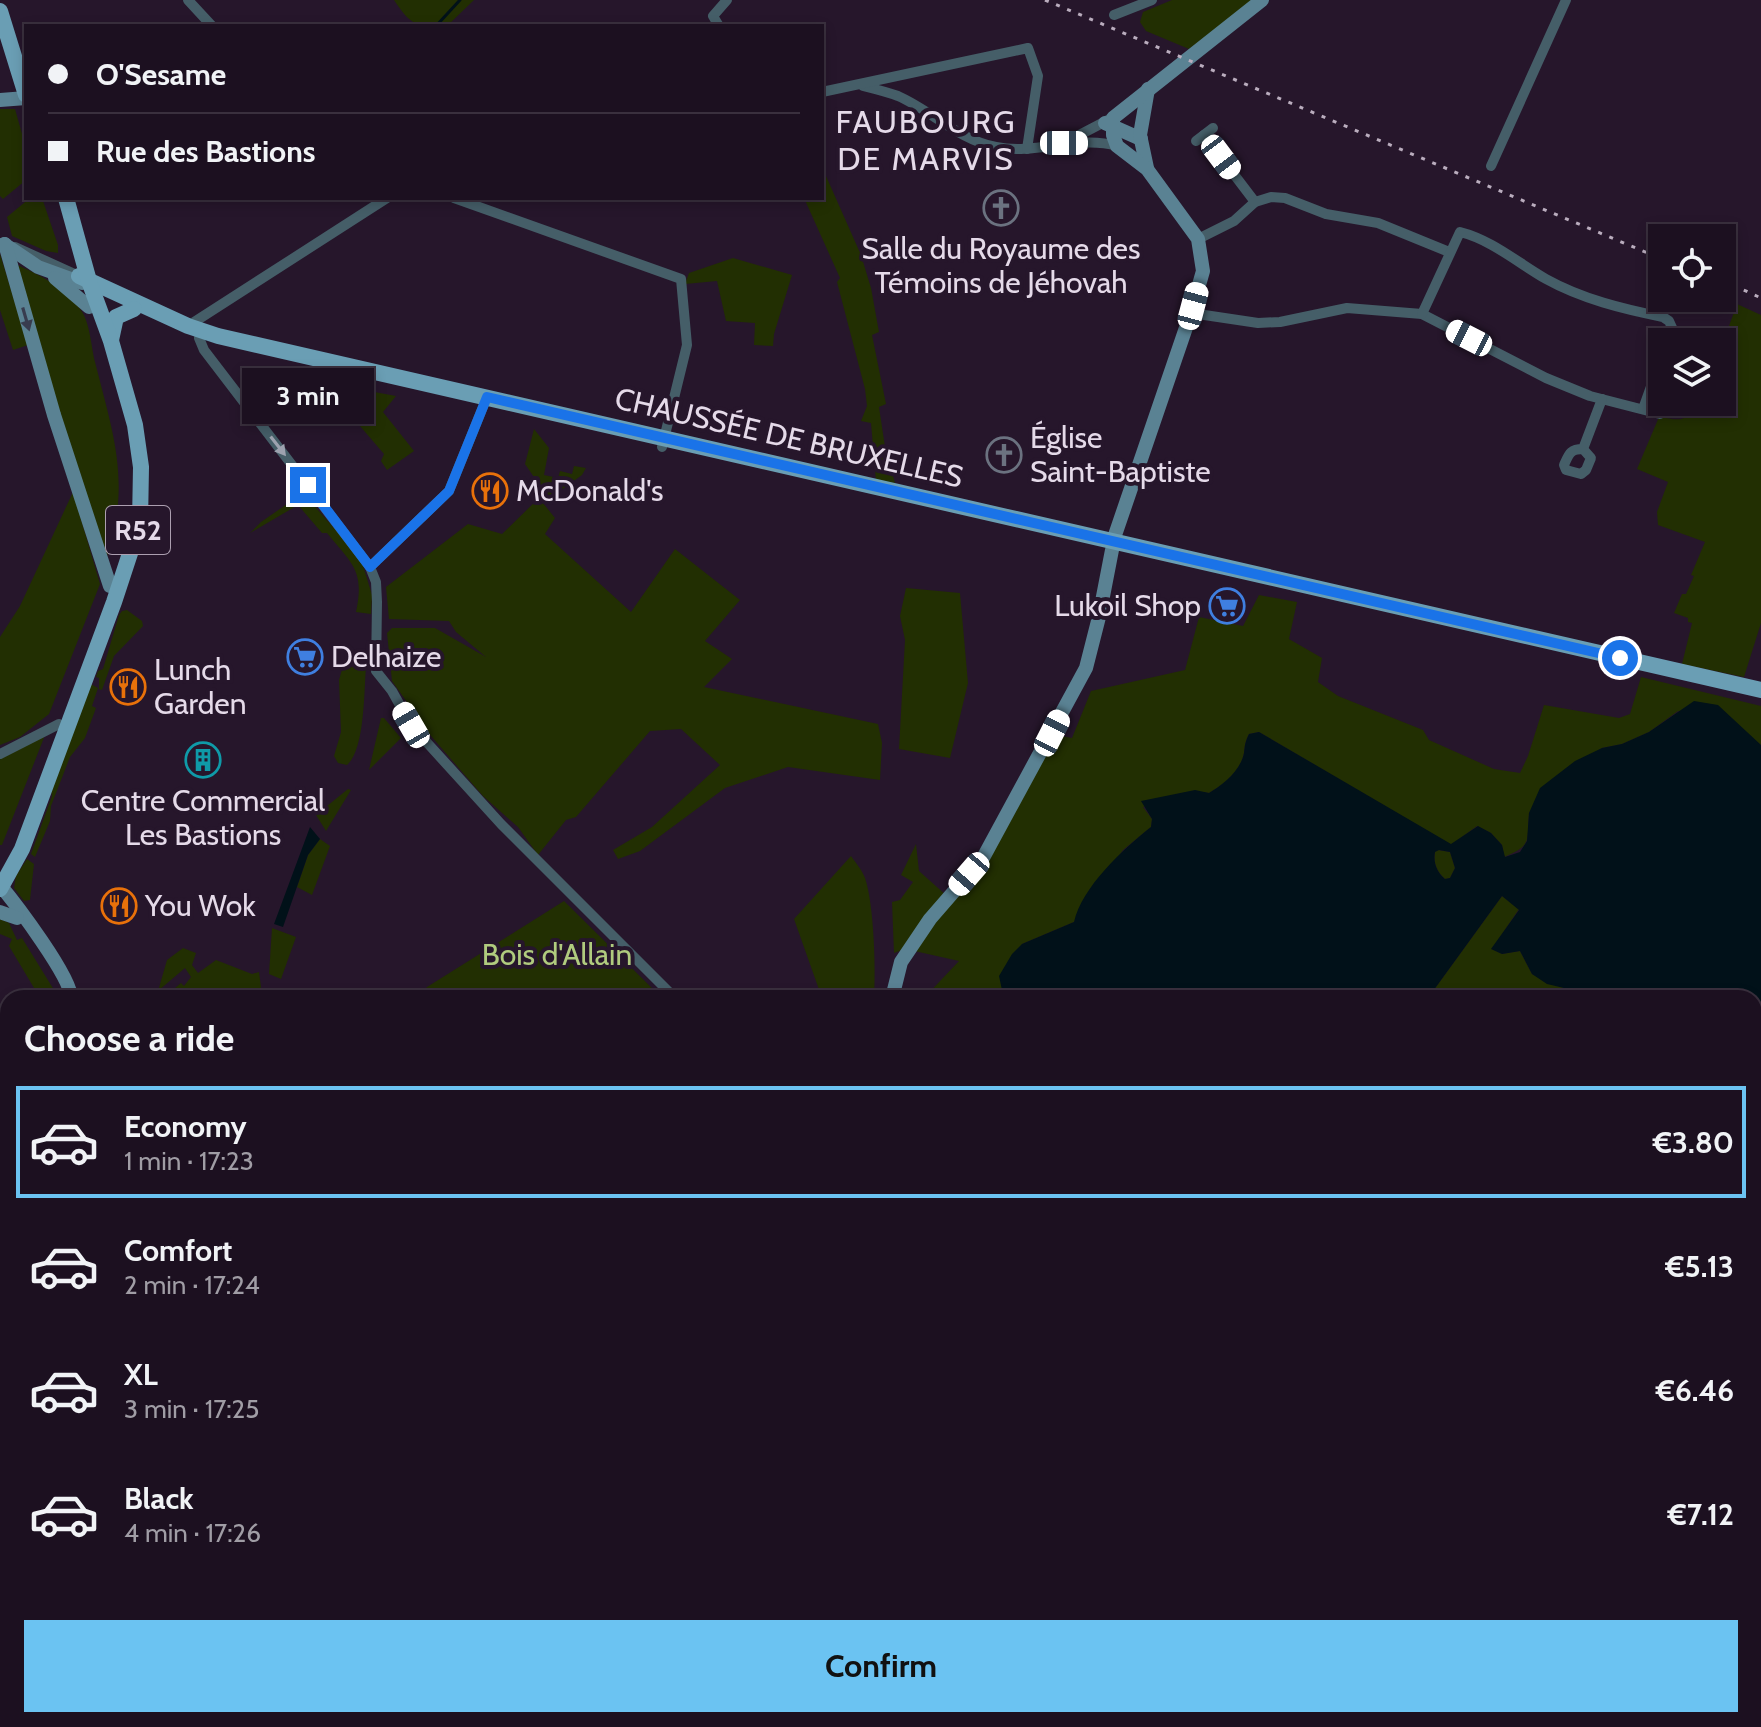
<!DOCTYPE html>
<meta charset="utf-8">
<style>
body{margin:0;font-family:Cabin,sans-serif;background:#291e2d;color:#f1f3f6;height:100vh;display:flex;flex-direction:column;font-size:30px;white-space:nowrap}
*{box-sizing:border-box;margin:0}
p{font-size:26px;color:#a09da5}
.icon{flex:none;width:44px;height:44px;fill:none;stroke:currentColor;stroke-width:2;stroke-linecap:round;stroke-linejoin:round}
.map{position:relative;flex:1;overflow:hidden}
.side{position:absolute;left:0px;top:990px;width:1762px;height:738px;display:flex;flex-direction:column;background:#1c1020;border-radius:24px 24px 0 0;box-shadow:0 4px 12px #0003,0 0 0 2px #3a303e}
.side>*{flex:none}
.hud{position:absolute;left:24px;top:24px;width:800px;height:176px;border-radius:0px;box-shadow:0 4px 12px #0003,0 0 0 2px #3a303e;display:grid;align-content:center;height:176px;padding:0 24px;background:#1c1020}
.controls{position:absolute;left:1648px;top:224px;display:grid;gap:16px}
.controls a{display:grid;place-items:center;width:88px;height:88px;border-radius:0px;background:#1c1020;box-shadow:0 4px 12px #0003,0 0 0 2px #3a303e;font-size:40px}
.end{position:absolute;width:36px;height:36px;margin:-18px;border:10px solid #1a73e8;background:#fff;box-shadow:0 0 0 4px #fff}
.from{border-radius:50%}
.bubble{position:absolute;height:56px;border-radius:0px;background:#1c1020;box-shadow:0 4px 12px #0003,0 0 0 2px #3a303e;font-size:26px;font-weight:700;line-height:56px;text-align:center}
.car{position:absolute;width:24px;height:48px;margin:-24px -12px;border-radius:10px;box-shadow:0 0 6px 2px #0007;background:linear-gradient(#fff 24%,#345 0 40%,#fff 0 76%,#345 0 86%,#fff 0)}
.hud b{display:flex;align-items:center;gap:28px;height:76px;font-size:30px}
.hud b+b{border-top:2px solid #3a303e}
.hud i{width:20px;height:20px;background:#f1f3f6}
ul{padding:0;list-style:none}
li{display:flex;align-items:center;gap:24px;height:112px;margin:0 16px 12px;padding:0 8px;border:4px solid transparent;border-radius:0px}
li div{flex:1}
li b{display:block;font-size:30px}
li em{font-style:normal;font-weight:700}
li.current{border-color:#6bc3f2}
li>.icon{width:72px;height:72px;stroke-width:1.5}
h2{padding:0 24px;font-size:36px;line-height:96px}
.cta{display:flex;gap:16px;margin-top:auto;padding:16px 24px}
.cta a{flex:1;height:92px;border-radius:0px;background:#6bc3f2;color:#111;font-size:32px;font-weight:700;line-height:92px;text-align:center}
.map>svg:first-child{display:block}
</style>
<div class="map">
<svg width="1761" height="1727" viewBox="0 0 1761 1727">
<rect width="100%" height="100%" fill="#26162b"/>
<g fill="#222f02">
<path d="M394,0H474L447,26C416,26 412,27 394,0Z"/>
<path d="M1172,0H1254L1189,49L1146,31L1140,22L1143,12Z"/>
<path d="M0,109H15L26,148V180L3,199L0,196Z"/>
<path d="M822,167L861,255L871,288L879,332L872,335L886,404L879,407L885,447L895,483L876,481L871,423L861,421L867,406L865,389L837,282L840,278L804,198H822Z"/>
<path d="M30,198H42L58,245V253L46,251L12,236L7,217Z"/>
<path d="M0,254L28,345L13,350L0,310Z"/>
<path d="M733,258L792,275L774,334L773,346L754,345L755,323L726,321L717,281L685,284L689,273Z"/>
<path d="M15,264C40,275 63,286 80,309C90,321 91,346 95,362C114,437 132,485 105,562Z"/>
<path d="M1737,304L1761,315V623L1744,677L1682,664L1692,623L1688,622V618L1674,613L1682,594H1686L1694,576L1691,575L1705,542L1658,525L1657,512L1668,482L1637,469L1659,417C1681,420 1685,424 1696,402H1722V345Z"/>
<path d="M369,391L396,396L383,412L414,451L387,470L381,461L384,454L342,405Z"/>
<path d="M534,429L549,448L544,475L558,478L560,471L572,474L574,466L586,468L582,475L549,499L525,464Z"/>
<path d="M73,492L100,584L49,714L20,737L0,745V637L20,606Z"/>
<path d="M303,493L361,559L372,595L371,614L356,612C365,570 352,564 327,533H322L298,505L250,533L261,522Z"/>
<path d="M539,498L555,518L545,534L631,612L675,549L740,600L705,641L732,659L704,687L878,724L882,743L880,780L788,767L725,788L640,851L618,859L613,850L652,827L720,765L681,729L650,731L576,817L566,820L538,855L518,827L483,796L431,736L392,681L387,633L392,628H435L486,657L456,632L449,621L389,619L386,587L468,524L502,534Z"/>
<path d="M906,588L960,593L968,683L950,758L899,749L905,640L900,616Z"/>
<path d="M1259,595L1297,602L1289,639L1322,658L1318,682L1338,696L1423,730L1429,740L1494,769L1520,773L1528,756L1544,705L1619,718L1630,714L1641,677L1761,706V745L1743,730L1678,711L1649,732L1622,744L1602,748L1529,813C1527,842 1532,845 1504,857L1502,845L1491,833L1477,826L1451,845L1259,732L1249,734C1245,742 1245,745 1244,753C1241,771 1223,785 1209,793L1203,792L1143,807L1152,819L1151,827L1123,850L1074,922L1022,944L1002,990L1006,998H924L959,961L910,950L993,851L1056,735L1072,738L1091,691L1185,670L1199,617L1243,626Z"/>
<path d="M127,610L142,621L143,626L114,656L102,690L99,689V678L96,677L98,671L103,669L119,615L122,611Z"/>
<path d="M349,645L352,647L353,661L366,666C364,690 365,750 347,765L338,763L334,756L341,732L339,680Z"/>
<path d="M89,683L98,688L92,706L96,708L85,738L70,757L51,806L50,821L35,857L31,854L52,796L51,790Z"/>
<path d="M381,718H384L401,738L369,770Z"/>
<path d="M45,735L2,845H0V758Z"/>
<path d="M348,789L351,790L326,831L316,815Z"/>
<path d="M320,839L330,846L312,895L297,887L308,855Z"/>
<path d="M916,844L919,871L947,896L902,950L894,953L892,902L900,900L913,882L901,875Z"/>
<path d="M1438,850L1450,852L1455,868L1450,878L1445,879C1437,872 1433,863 1435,852Z"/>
<path d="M851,856C856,863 862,870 865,878C874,904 876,970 874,998H822L794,919Z"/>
<path d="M27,859L34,864L30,900L24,901L14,888L16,876Z"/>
<path d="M1502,896L1519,909L1492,949L1502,954L1520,951L1532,974L1564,988L1649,998H1428Z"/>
<path d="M564,901L662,998H417L427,987Z"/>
<path d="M0,919L9,923L17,940L22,938L59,998H40L9,946L12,939L0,934Z"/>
<path d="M272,928L296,937L281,979L269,974Z"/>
<path d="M183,948L196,953L192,965L198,973L216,960L252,974L259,972L261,987L257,998H214L188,988L173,998H163L181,983L184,986L191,977L185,968L158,991L167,960Z"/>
<path d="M1761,1503V1705L1754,1713V1510Z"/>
<path d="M8,1716V1720H68V1727H0V1718Z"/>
<path d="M127,1720H192L200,1727H127Z"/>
<path d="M296,1720H456L449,1727H303Z"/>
<path d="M476,1720H627L633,1727H486Z"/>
<path d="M710,1720H841L837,1727H717Z"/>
<path d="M971,1720H1594L1601,1727H973Z"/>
<path d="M1627,1720H1748L1742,1727H1633Z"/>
</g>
<g fill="#011119" fill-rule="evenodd">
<path d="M1694,701L1718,705L1761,745V1007L1754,1008V998H1649L1564,988L1547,984L1532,974L1520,951L1502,954L1491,949L1519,910L1502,896L1428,998H1006L1002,990L999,976L1012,954L1022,944L1074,922C1082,887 1123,849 1151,827L1152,819L1141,801L1195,790L1209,793C1223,785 1241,770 1244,753C1245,745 1245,742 1249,734L1259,732L1451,844L1478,826L1491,833L1502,845L1505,857L1520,852L1527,841L1529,813L1540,788L1575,761L1602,748L1622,744L1649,732ZM1439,850L1450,852L1455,868L1450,878L1445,879C1437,872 1433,863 1435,852Z"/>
<path d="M310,827L320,839L308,855L283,927L274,924Z"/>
<path d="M0,1203L8,1209V1264L0,1258Z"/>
<path d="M1761,1248V1503L1754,1510V1249Z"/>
<path d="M643,1720H709L715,1727H649Z"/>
<path d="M1272,1720H1512L1522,1727H1272Z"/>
</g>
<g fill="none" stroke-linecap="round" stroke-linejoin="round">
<g stroke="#011119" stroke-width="3">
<path d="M436,26L460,0"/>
<path d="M439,1727L446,1720"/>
</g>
<g stroke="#455e68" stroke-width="10">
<path d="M188,0L212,26"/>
<path d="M1114,15L1152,0"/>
<path d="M719,26L713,16L727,0"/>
<path d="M863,86C875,89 887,92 898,96C932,111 959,140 996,147C1036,155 1077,135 1117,146"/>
<path d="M822,92L1028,48L1038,76L1027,149"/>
<path d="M1204,135L1255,202"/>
<path d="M1196,141L1213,128"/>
<path d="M1066,142L1108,120"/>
<path d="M1491,166L1566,0"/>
<path d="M454,198L681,279L687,345L662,447"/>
<path d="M1198,239L1234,221L1255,202L1271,197L1285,198L1326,214L1378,223L1449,252"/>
<path d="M15,247L79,276"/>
<path d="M1191,313L1258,323L1280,322L1347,308L1422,314L1546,378L1590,396L1660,414"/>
<path d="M1422,314L1460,232C1492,240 1518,263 1546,279C1582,299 1623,309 1663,317L1669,321L1674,332L1671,342"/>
<path d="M188,326L387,198"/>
<path d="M199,338L204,350L370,567L376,582L377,602L376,671L392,691L411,725L501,824L675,998"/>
<path d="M1643,409L1662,356"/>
<path d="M1583,449L1591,458L1586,470L1581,474L1566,470L1564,465C1569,454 1570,449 1583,449L1602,399"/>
<path d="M370,567L449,491L487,397"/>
<path d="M0,754L59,724"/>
<path d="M0,1118L8,1106"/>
<path d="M0,1697L8,1698"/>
<path d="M1609,1720L1615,1727"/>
<path d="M14,1727L18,1720"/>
<path d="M957,1727L959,1720"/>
</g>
<g stroke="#5a8293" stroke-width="14">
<path d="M0,100L26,98"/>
<path d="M1105,123L1141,139"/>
<path d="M1147,168L1140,135L1148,89"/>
<path d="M4,244L38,267L82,283"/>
<path d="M5,244L54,415L110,586"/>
<path d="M55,278L89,307"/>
<path d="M1113,541L1191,313L1203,271L1198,239L1147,169L1117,146L1113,135V118L1262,0"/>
<path d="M0,885C15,903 72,978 71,998"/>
<path d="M0,912L17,918"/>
<path d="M892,998L901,962L930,919L983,858L1086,668L1099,617L1112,550"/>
<path d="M0,1466L8,1473"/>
<path d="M286,1720L293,1727"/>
<path d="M937,1720L945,1727"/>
</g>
<g stroke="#6a9eb4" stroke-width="16">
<path d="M0,11L26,95"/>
<path d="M79,276L188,326L218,336L1761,690"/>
<path d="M111,340L116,317L134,309"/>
<path d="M0,889L22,849L114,602L140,523L141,467L135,425L111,341L89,281L66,198"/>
</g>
<g stroke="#baadbe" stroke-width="3" stroke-dasharray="4 8" stroke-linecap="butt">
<path d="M1045,0L1662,259"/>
<path d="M1722,280L1761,298"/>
</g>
</g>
<defs><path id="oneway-solid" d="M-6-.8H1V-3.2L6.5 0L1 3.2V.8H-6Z" transform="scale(2)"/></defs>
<use fill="#383c4f" href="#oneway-solid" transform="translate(26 319) rotate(74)"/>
<use fill="#9da2af" href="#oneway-solid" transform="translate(278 446) rotate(52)"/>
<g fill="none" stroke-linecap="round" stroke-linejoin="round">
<path stroke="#1a73e8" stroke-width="10" d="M308,485L370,567L449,491L487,397L1620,658"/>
</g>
<defs>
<symbol id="church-ring" viewBox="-11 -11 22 22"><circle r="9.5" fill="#26162b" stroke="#6b7280" stroke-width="1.5"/><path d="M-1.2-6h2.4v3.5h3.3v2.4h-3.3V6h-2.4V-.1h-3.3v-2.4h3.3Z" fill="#6b7280"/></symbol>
<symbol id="restaurant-ring" viewBox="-11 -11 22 22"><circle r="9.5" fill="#26162b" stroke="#e8710a" stroke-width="1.5"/><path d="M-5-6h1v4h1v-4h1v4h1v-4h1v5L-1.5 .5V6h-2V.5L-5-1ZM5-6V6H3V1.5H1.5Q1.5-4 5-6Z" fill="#e8710a"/></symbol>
<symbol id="supermarket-ring" viewBox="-11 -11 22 22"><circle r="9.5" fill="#26162b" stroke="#3f7fe0" stroke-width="1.5"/><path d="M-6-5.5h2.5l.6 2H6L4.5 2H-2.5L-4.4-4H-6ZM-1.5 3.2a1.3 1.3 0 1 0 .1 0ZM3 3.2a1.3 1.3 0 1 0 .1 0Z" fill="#3f7fe0"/></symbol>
<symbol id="building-ring" viewBox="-11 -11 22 22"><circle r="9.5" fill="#26162b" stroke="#0f9aa8" stroke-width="1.5"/><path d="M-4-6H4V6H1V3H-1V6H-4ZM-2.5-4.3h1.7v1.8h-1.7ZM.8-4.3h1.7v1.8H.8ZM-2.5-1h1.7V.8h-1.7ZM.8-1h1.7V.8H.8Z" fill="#0f9aa8"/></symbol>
</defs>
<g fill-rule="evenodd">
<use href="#church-ring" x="981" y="188" width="40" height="40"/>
<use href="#church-ring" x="984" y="435" width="40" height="40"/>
<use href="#restaurant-ring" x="470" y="471" width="40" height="40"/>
<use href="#supermarket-ring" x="1207" y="586" width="40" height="40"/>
<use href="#supermarket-ring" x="285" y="637" width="40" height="40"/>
<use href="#restaurant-ring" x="108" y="667" width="40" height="40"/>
<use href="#building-ring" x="183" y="740" width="40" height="40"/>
<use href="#restaurant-ring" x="99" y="886" width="40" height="40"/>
</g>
<g text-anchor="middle" stroke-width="8" stroke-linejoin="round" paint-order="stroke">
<rect fill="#26162b" stroke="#ac9fb0" stroke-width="2" x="106" y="506" width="64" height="48" rx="6"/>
<g font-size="28" font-weight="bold" fill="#e5dae9">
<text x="138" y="540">R52</text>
</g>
<g font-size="30" fill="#e5dae9" stroke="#26162b" text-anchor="start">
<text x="1001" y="259" text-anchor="middle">Salle du Royaume des<tspan x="1001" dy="34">Témoins de Jéhovah</tspan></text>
<text x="1030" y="448">Église<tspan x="1030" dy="34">Saint-Baptiste</tspan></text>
<text x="516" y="501">McDonald's</text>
<text x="1201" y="616" text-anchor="end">Lukoil Shop</text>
<text x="331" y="667">Delhaize</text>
<text x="154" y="680">Lunch<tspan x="154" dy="34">Garden</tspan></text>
<text x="203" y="811" text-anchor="middle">Centre Commercial<tspan x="203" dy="34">Les Bastions</tspan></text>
<text x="145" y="916">You Wok</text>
</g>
<g font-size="30" fill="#e5dae9" stroke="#26162b">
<text transform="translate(789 438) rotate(13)" y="10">CHAUSSÉE DE BRUXELLES</text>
</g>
<g font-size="30" fill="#b0cb7e" stroke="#26162b">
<text x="557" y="965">Bois d'Allain</text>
</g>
<g font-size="32" letter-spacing="2" fill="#e5dae9" stroke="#26162b">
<text x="926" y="133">FAUBOURG<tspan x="926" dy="37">DE MARVIS</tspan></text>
</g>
</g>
</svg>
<div class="controls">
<a><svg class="icon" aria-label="locate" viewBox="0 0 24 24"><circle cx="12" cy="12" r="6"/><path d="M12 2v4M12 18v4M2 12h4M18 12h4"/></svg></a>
<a><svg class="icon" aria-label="layers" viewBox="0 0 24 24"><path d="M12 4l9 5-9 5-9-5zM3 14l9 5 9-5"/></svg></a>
</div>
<i class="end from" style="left:1620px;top:658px"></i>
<i class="end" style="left:308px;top:485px"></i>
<div class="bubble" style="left:242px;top:368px;width:132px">3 min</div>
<i class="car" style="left:1064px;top:143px;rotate:90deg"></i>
<i class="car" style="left:1221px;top:157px;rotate:143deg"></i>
<i class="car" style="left:1193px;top:306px;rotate:15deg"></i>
<i class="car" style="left:1469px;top:338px;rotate:297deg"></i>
<i class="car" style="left:411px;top:725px;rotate:330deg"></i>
<i class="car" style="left:1052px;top:733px;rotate:27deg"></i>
<i class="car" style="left:969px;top:874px;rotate:221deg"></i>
<div class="hud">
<b><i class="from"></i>O'Sesame</b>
<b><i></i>Rue des Bastions</b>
</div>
<section class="side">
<h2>Choose a ride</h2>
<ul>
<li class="current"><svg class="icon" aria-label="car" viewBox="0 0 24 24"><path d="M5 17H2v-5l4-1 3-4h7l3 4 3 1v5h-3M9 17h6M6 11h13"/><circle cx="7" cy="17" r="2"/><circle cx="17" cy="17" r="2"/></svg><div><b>Economy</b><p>1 min · 17:23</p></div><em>€3.80</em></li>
<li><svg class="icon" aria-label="car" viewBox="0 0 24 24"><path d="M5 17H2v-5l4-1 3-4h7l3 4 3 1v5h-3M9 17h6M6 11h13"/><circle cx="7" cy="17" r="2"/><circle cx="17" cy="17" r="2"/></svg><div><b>Comfort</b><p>2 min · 17:24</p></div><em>€5.13</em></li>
<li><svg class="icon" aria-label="car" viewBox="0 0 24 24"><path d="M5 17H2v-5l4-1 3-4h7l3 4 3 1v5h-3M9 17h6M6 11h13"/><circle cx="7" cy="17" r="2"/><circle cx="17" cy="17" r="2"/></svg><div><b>XL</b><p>3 min · 17:25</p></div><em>€6.46</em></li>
<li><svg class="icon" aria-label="car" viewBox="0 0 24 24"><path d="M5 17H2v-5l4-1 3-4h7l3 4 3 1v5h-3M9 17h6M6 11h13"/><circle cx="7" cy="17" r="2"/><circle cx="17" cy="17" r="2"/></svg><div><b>Black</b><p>4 min · 17:26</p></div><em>€7.12</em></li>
</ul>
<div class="cta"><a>Confirm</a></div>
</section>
</div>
